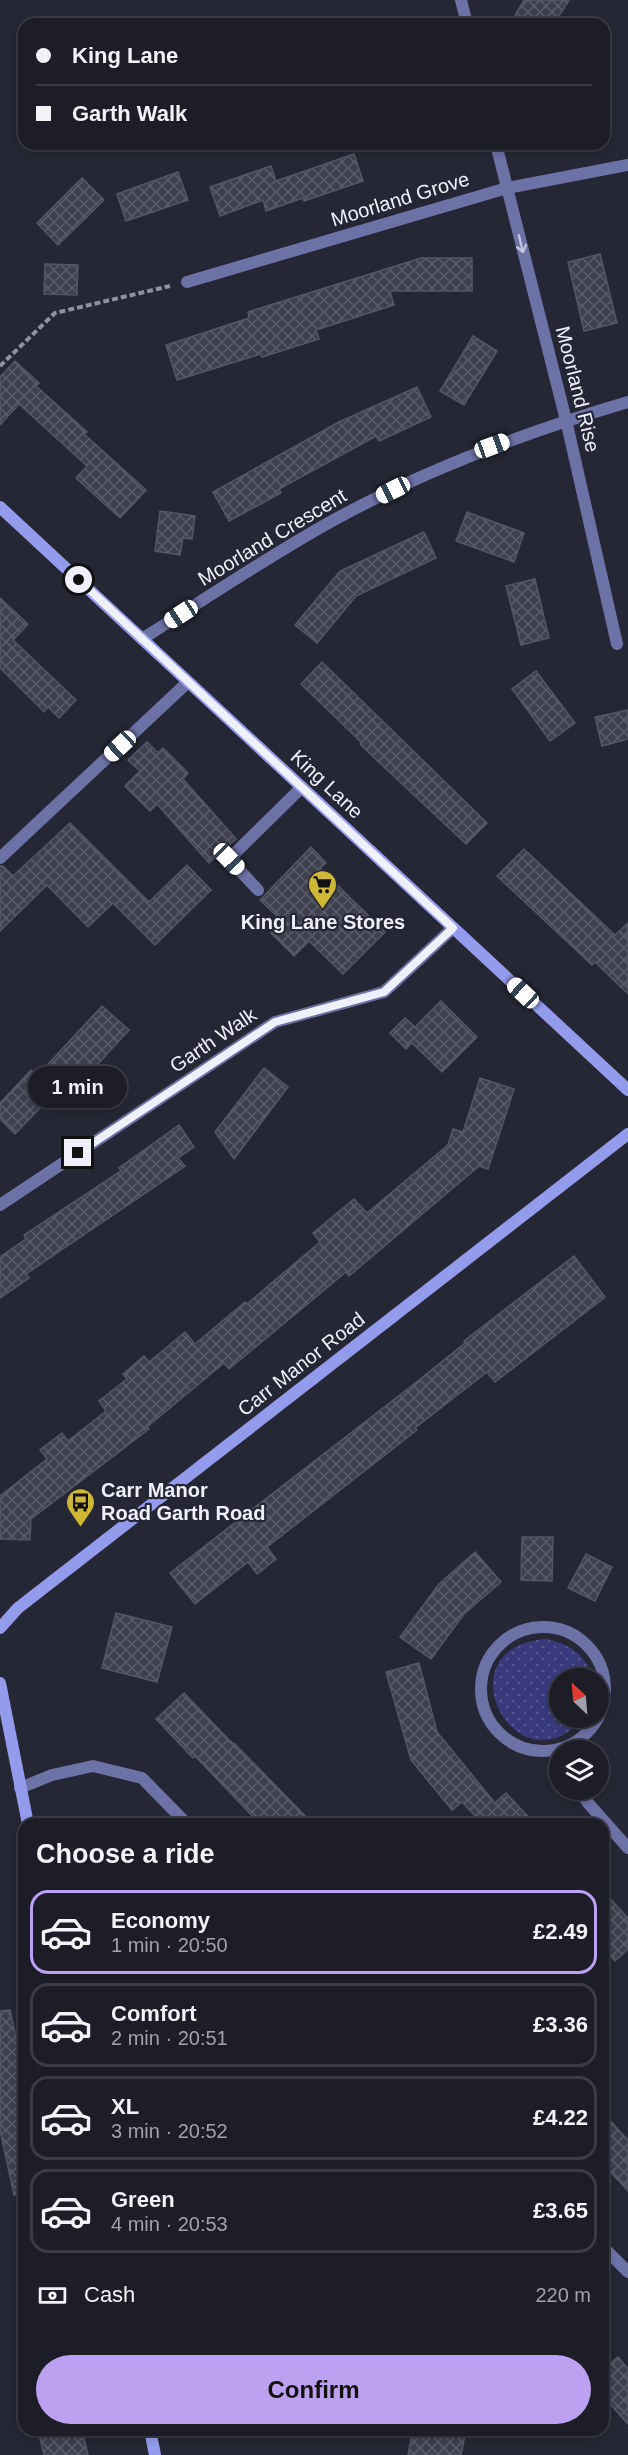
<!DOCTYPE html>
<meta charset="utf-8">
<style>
body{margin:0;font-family:Arial,sans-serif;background:#25262f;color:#f1f3f6;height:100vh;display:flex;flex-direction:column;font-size:22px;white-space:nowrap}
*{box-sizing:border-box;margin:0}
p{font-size:20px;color:#a0a2a7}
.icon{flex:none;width:33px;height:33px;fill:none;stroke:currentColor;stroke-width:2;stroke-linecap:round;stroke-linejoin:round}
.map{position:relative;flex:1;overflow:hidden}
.sheet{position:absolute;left:18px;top:1818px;width:591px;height:618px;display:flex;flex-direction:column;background:#1c1d27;border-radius:18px;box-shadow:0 3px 9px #0003,0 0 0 2px #3a3b44}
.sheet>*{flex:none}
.hud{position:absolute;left:18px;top:18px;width:592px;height:132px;border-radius:18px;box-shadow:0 3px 9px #0003,0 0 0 2px #3a3b44;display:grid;align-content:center;height:132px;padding:0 18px;background:#1c1d27}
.needle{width:39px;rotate:334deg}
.tools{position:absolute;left:549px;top:1668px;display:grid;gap:12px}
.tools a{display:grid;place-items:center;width:60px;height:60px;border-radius:50%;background:#1c1d27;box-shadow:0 3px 9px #0003,0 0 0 2px #3a3b44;font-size:30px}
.end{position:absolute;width:27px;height:27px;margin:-14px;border:8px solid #eff0fa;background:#111;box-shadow:0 0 0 3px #111}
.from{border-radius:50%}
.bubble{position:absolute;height:42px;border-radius:21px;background:#1c1d27;box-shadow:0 3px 9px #0003,0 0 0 2px #3a3b44;font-size:20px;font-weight:700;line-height:42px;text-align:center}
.car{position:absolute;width:18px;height:36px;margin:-18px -9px;border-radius:8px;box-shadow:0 0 4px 2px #0007;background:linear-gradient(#fff 24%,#345 0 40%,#fff 0 76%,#345 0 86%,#fff 0)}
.hud b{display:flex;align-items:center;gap:21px;height:57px;font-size:22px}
.hud b+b{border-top:2px solid #3a3b44}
.hud i{width:15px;height:15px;background:#f1f3f6}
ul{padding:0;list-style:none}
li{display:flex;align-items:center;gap:18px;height:84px;margin:0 12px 9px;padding:0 6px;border:3px solid #3a3b44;border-radius:18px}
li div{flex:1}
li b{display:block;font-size:22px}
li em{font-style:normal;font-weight:700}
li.selected{border-color:#bca0f2}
li>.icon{width:54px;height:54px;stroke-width:1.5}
h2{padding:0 18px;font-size:27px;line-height:72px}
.pay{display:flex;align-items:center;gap:15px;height:66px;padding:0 18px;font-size:22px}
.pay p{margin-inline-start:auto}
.action{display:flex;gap:12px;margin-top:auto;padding:12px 18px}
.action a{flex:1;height:69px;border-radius:36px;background:#bca0f2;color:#111;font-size:24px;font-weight:700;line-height:69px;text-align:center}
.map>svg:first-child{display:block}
</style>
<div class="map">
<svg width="628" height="2455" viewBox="0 0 628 2455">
<defs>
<pattern id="grass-dots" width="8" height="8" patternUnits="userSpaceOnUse" patternTransform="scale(1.5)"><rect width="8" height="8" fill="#39397e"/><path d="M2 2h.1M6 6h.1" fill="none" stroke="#565691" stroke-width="1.8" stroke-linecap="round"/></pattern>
<pattern id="building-cross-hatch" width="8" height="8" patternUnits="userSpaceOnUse" patternTransform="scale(1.5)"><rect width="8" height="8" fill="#3e404e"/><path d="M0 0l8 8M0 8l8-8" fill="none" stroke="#5a5c68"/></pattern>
</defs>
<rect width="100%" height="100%" fill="#252734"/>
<path fill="url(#grass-dots)" d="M547,1639C569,1644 587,1655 592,1678H560V1718H584C515,1795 439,1646 547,1639Z"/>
<g fill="url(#building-cross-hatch)" stroke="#545665" stroke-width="1.5">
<path d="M524,0H569L554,24H510Z"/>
<path d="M354,154L363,181L304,201L303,198L266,211L263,200L220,216L210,187L271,166L276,181Z"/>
<path d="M178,172L188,200L126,221L117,194Z"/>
<path d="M82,178L104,200L58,245L37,223Z"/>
<path d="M600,254L617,323L584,331L568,262Z"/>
<path d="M421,258H472V291H390L394,305L316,330L319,339L262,357L261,354L177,380L166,345L249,318L248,312Z"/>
<path d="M45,264L78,265L77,295L44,294Z"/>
<path d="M473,336L497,351L464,405L440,391Z"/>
<path d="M15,361L39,383L36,386L87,432L84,434L146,490L120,518L76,478L87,466L19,404L0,425V377Z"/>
<path d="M417,387L431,417L379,441L376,436L279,489L281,493L229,521L213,492L339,422Z"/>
<path d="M160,511L195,516L192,539L183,538L180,555L155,551Z"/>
<path d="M467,512L524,533L514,562L456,541Z"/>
<path d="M424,532L436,558L356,596L317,643L295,625L340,571Z"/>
<path d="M535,579L549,638L521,645L506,586Z"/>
<path d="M0,598L28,624L13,640L76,700L59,718L48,707L44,712L0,668Z"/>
<path d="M322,662L487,823L466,844L382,765L360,744L361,742L301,684Z"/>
<path d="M536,671L575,723L550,741L512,689Z"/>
<path d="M628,710V739L602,746L595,717Z"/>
<path d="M147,742L158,753L163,748L188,773L183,779L236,839L209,863L157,804L150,811L125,786L140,771L128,760Z"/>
<path d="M70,823L149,902L187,865L211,890L155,945L113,903L88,927L47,885L0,931V866H3L13,876Z"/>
<path d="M311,847L326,863L320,868L385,932L343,974L309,941L294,956L271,933L282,921L260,900Z"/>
<path d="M524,849L615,935L628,923V994L595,962L592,965L497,876Z"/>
<path d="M441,1001L477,1037L442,1072L412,1043L406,1049L390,1033L405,1018L415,1027Z"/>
<path d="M102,1006L129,1030L75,1089L66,1081L15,1134L0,1119V1103L31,1070L37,1076Z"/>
<path d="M264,1068L288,1087L234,1159L215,1132Z"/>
<path d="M480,1078L514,1089L488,1169L479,1166L349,1276L346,1272L229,1369L224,1363L147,1427L149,1429L31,1519L30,1540L0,1539V1496L47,1459L40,1450L62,1433L68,1441L106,1411L99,1401L127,1379L123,1374L144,1356L149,1362L185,1332L195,1344L245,1302L247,1304L320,1242L313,1233L354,1199L367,1213L448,1145L453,1129L463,1132Z"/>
<path d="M179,1125L194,1147L178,1158L185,1166L26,1274L29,1278L0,1298V1257L26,1239L24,1235L121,1171L119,1168Z"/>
<path d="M574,1256L605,1297L495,1382L487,1372L415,1428L417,1430L267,1547L276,1559L257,1574L248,1562L195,1604L170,1573L414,1384L465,1343L464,1341Z"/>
<path d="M522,1537H553L552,1581L521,1580Z"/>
<path d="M475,1552L501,1582L464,1614L431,1659L400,1637L439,1584Z"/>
<path d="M586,1554L612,1567L595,1601L568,1588Z"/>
<path d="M116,1613L172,1627L157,1682L102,1668Z"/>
<path d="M419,1663L437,1732L495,1803L506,1793L535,1824H472L478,1819L462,1802L452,1810L411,1760L386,1672Z"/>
<path d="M184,1693L233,1744L234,1743L313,1824H260L195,1756L193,1758L156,1719Z"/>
<path d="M603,1891L628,1918V1949L615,1961L603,1947Z"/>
<path d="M10,2010L24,2075V2194L14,2195L0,2130V2011Z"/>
<path d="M603,2113L628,2140V2191L603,2164Z"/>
<path d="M618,2357L628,2369V2424L603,2396V2369Z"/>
<path d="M38,2430H82L88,2455H44Z"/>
<path d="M413,2430H466L461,2455H408Z"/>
</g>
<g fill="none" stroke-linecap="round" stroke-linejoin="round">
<path stroke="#90919d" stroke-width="4" stroke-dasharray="6 3" stroke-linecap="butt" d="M0,366L55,313L170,286"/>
<g stroke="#6d72a5" stroke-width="12">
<path d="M0,858L188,682"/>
<path d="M258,890L229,859L302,787"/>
</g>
<g stroke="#6d72a5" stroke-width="12">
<path d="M461,0L467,24"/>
<path d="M496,144L566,420L617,644"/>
<path d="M187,282L507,188L628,165"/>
<path d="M142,639C205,599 267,557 332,521C426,469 526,432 628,402"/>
<path d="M0,1205L275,1022L384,992L453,928"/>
<circle cx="543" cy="1689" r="62"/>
<path d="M20,1788L52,1775L93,1766L142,1778L187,1824"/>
<path d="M580,1790L588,1803L628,1848"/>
<path d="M603,2247L628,2272"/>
</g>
<g stroke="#949bed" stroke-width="12">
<path d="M0,507L628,1090"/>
<path d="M0,1628L18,1608L628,1134"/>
<path d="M0,1683L28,1824"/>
<path d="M150,2430L155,2455"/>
</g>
</g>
<defs><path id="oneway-shaft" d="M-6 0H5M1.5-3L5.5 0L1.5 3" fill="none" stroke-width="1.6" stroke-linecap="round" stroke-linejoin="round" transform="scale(1.5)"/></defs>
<use stroke="#c2c4dc" href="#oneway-shaft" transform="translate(521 244) rotate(76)"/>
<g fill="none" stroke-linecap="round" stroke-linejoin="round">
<path stroke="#eff0fa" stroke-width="8" d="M78,1153L275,1022L384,992L453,928L79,580"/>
</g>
<defs>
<symbol id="supermarket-pin" viewBox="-11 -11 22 30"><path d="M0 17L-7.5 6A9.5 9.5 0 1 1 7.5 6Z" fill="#ceb838" stroke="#252734"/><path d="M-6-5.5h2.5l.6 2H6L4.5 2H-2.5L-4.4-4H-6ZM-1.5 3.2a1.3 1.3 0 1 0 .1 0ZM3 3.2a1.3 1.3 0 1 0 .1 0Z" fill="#111"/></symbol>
<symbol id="bus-pin" viewBox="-11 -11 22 30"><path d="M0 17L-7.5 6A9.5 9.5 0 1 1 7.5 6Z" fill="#ceb838" stroke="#252734"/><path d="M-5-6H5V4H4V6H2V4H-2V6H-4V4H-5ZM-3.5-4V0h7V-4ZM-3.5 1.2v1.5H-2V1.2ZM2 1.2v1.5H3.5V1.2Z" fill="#111"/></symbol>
</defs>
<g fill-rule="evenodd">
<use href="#supermarket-pin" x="306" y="868" width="33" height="45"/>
<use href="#bus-pin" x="64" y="1486" width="33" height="45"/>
</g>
<g text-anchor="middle" stroke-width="4.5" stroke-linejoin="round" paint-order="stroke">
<g font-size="20" fill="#eff0fa" stroke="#252734">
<text transform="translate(400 199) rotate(-17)" y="7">Moorland Grove</text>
<text transform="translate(578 389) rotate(76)" y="7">Moorland Rise</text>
<text transform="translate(272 537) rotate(-31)" y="7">Moorland Crescent</text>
<text transform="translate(327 784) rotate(43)" y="7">King Lane</text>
<text transform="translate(213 1040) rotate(-34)" y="7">Garth Walk</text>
<text transform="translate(301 1364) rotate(-38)" y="7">Carr Manor Road</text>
</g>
<g font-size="20" font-weight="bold" fill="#eff0fa" stroke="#252734">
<text x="323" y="929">King Lane Stores</text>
<text x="101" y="1497" text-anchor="start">Carr Manor<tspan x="101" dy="23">Road Garth Road</tspan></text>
</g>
</g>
</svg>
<div class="tools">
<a><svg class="needle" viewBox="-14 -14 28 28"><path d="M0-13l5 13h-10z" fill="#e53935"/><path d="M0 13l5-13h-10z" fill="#a0a2a7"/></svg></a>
<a><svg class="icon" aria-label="layers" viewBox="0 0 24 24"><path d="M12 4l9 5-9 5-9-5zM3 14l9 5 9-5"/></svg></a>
</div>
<i class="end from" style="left:79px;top:580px"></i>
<i class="end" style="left:78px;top:1153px"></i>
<div class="bubble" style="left:28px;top:1066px;width:99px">1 min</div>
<i class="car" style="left:492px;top:446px;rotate:70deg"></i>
<i class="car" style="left:393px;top:490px;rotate:243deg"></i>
<i class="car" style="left:181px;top:614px;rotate:237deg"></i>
<i class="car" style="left:120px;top:746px;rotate:227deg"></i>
<i class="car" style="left:229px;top:859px;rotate:136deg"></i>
<i class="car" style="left:523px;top:993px;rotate:313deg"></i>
<div class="hud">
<b><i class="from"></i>King Lane</b>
<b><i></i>Garth Walk</b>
</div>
<section class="sheet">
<h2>Choose a ride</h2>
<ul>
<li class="selected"><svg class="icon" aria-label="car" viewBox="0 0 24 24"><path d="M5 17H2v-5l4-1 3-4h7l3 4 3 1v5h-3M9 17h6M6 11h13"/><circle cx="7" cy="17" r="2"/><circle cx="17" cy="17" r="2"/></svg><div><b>Economy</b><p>1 min · 20:50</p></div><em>£2.49</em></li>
<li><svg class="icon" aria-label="car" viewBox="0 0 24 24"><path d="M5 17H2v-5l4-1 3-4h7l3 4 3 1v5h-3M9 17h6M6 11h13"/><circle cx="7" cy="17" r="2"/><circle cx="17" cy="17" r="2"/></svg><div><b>Comfort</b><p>2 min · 20:51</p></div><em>£3.36</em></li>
<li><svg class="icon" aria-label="car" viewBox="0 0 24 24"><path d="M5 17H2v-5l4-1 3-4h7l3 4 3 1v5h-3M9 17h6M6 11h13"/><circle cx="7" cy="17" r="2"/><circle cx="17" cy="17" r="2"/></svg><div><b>XL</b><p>3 min · 20:52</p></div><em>£4.22</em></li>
<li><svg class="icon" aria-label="car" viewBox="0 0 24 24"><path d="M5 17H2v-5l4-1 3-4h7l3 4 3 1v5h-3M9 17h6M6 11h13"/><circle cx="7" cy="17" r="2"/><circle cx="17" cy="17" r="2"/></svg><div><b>Green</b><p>4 min · 20:53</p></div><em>£3.65</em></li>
</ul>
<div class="pay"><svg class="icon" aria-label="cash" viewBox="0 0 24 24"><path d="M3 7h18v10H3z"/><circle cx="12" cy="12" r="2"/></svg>Cash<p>220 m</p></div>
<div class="action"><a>Confirm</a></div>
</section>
</div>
